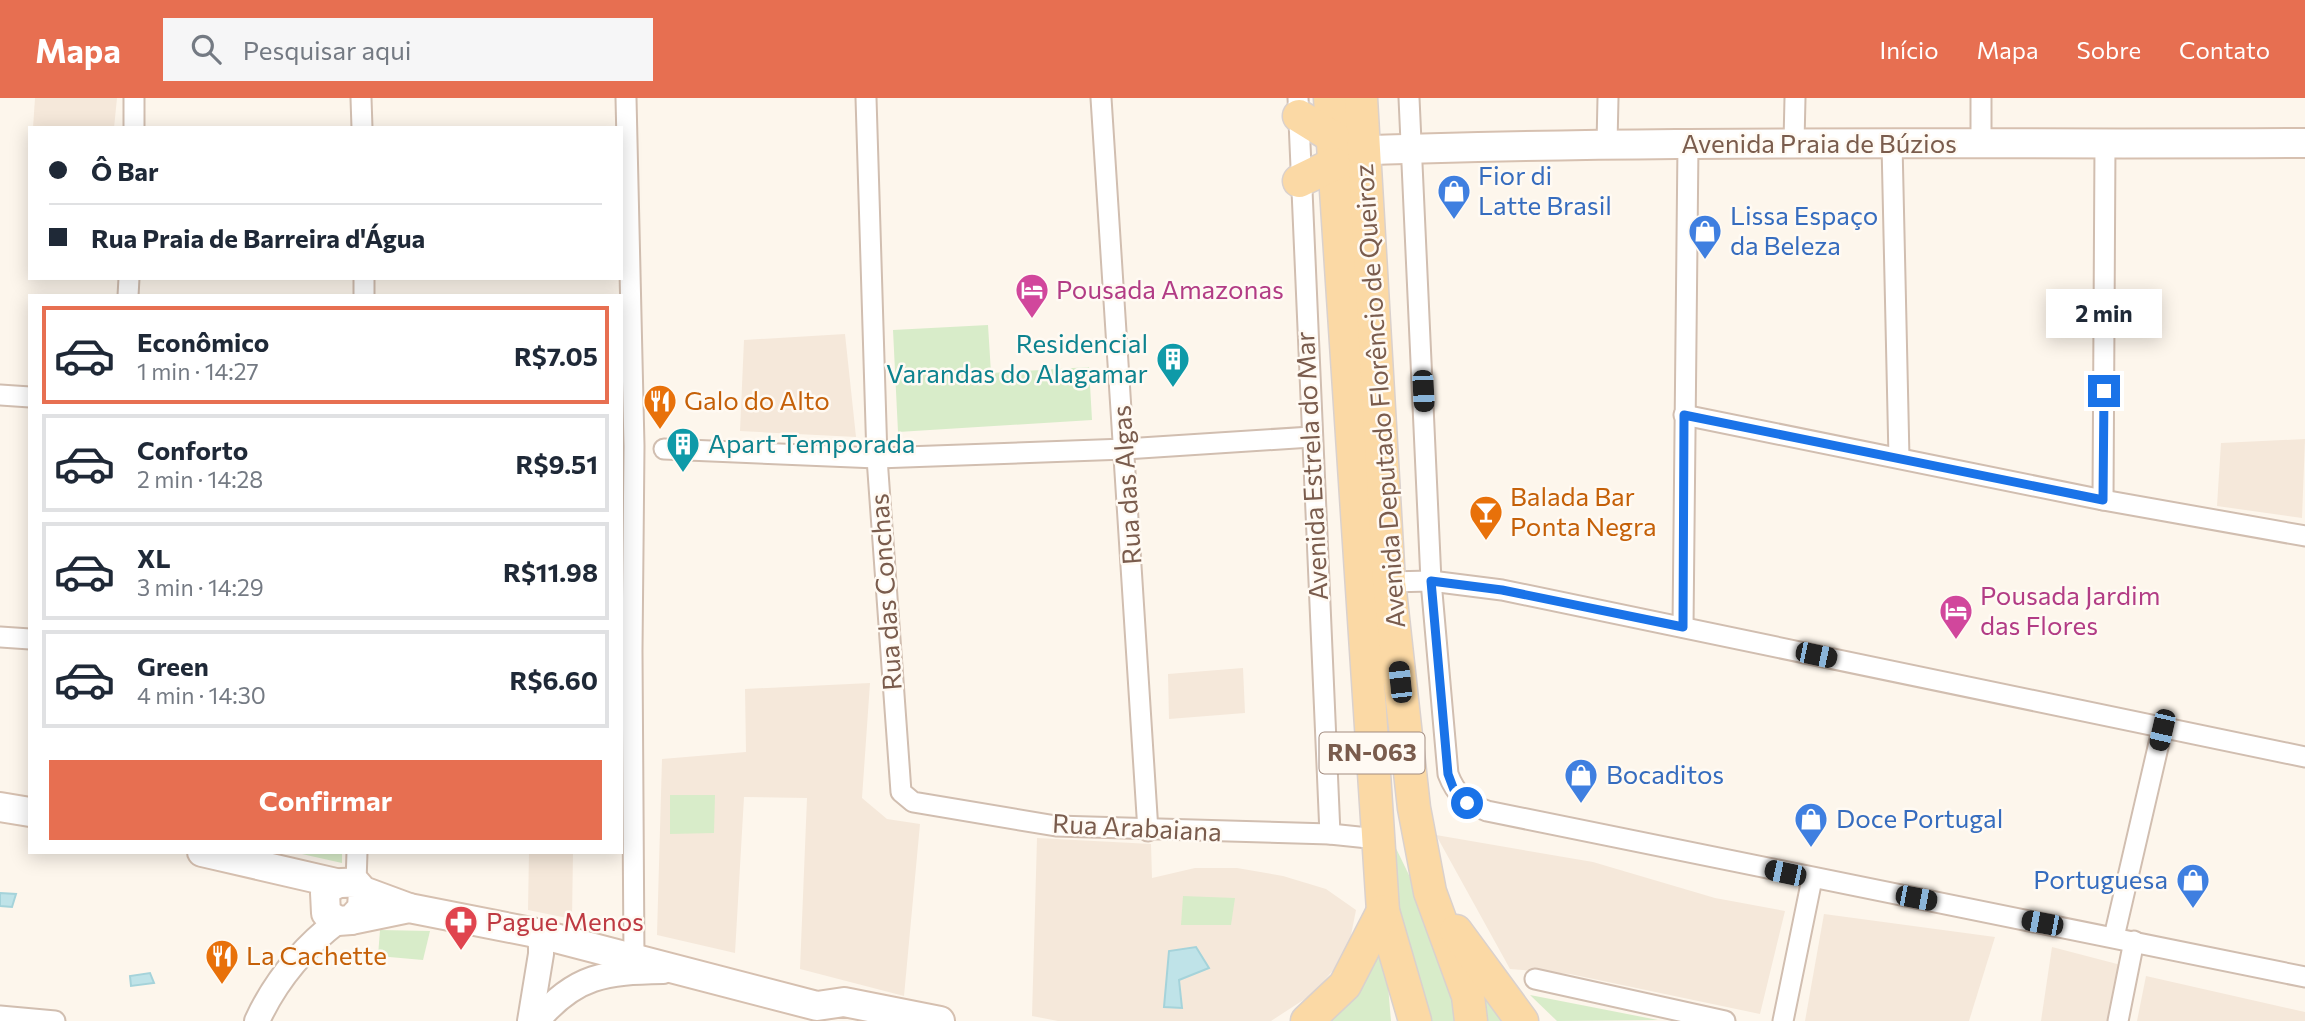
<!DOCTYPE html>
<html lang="pt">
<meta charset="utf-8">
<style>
body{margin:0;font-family:Commissioner,sans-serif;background:#f6f6f7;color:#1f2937;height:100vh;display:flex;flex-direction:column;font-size:26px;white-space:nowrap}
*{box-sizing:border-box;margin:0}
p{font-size:23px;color:#747a83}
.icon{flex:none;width:38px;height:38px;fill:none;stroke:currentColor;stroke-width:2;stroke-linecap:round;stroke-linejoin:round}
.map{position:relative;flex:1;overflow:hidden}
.panel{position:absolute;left:28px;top:196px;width:595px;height:560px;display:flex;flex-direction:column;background:#fff;border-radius:0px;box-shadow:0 4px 18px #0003}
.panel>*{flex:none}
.top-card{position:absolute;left:28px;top:28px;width:595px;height:154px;border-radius:0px;box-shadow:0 4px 18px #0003;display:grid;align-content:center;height:154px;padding:0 21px;background:#fff}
.end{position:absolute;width:32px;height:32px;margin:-16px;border:9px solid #1a73e8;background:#fff;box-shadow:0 0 0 4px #fff}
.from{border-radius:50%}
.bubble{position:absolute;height:49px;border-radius:0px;background:#fff;box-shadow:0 4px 18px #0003;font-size:23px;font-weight:700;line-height:49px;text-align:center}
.car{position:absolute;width:21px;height:42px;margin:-21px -10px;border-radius:9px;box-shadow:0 0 5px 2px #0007;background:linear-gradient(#222 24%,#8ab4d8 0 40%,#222 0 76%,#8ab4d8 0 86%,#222 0)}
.top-card b{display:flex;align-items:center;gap:24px;height:66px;font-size:26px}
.top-card b+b{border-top:2px solid #e0e1e3}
.top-card i{width:18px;height:18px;background:#1f2937}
ul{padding:12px 0 0;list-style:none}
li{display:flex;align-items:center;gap:21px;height:98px;margin:0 14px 10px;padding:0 7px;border:4px solid #e0e1e3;border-radius:0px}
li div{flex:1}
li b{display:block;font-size:26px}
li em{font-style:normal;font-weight:700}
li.current{border-color:#e76f51}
li>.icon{width:63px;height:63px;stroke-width:1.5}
.button{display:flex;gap:14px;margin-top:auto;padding:14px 21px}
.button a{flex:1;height:80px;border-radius:0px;background:#e76f51;color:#fff;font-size:28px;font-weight:700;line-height:80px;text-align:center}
header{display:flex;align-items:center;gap:42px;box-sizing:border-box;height:98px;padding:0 35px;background:#e76f51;color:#fff}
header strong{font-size:33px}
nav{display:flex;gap:38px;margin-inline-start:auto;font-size:24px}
.search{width:490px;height:63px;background:#f6f6f7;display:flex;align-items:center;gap:18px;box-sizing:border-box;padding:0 24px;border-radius:0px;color:#747a83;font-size:26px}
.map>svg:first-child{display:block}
</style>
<header>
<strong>Mapa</strong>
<div class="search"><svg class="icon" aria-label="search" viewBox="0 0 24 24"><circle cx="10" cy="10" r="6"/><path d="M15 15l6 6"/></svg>Pesquisar aqui</div>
<nav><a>Início</a><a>Mapa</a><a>Sobre</a><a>Contato</a></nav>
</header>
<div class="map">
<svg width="2305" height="923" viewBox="0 0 2305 923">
<rect width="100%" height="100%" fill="#fdf6ec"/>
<g fill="#f5e8da">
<path d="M35,0H117L114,30H33Z"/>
<path d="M845,236L856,339L740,333L744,242Z"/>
<path d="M2305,341L2302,420L2217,408L2221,345Z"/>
<path d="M1243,570L1245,615L1169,621L1168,576Z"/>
<path d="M870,585L862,700L887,721L920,726L904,898L800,871L807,700L744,699L735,855L657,837L662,661L746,654L745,591Z"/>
<path d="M1436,737L1593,764L1715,800L1785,813L1760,916L1570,876L1510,871Z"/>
<path d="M1037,740L1151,746L1152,780L1195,770H1237L1283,778L1326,791L1356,812L1347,857L1311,897L1271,923H1058L1032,918Z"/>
<path d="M529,754H573L572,821L528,812Z"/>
<path d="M1824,816L1995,839L1969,923H1805Z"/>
<path d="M2052,849L2121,867L2110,923H2041Z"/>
<path d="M2146,878L2305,914V923H2137Z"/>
</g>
<g fill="#d8ecc9">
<path d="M988,227L991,275L1089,269L1092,322L898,334L893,232Z"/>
<path d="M670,697H715L714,735L670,736Z"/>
<path d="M1391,740L1424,808L1467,923H1420L1399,825Z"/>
<path d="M293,754H342V765Z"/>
<path d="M1183,798L1235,800L1231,827H1181Z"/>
<path d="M380,832L430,833L423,862L378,858Z"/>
<path d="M1384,840L1391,923H1326C1351,897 1372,874 1384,840Z"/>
<path d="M1467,861L1516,923H1483Z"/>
<path d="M1530,897L1658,922L1557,923Z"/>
</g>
<g fill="#bfe3e8" stroke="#a5d3da" stroke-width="2">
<path d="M0,795L16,796L12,809L0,808Z"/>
<path d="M1196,849L1209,870L1179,882L1182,910L1164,909L1169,853Z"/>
<path d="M150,875L154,885L131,888L130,878Z"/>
</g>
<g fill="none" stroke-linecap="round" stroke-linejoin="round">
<defs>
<g id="minor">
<path d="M361,0L362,30"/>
<path d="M626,0L634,348L632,553L634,860"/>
<path d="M866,0L877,360L901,694L913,704L1056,728L1330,736L1378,741"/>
<path d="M1101,0L1148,733"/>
<path d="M1298,0L1330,736"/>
<path d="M1409,0L1431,483L1448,676C1456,697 1466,705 1487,713L2305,879"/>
<path d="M134,30V0"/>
<path d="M1794,44L1795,0"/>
<path d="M1607,46L1608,0"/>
<path d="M1892,46L1899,360"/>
<path d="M1981,47V0"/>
<path d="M364,180V198"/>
<path d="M128,198L129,180"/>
<path d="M0,297L30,299"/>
<path d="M1684,317L2103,402L2305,438"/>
<path d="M664,351L877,360L1125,351L1311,339"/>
<path d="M2103,402L2105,46"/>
<path d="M1389,484L1431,483L1502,492L2305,659"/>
<path d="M1683,529L1688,46"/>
<path d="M0,539L30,541"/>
<path d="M356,785L357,754"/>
<path d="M2114,839L2162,632"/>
<path d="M1535,881L1725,923"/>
<path d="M0,918L55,923"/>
<path d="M1783,923L1812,781"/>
<path d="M2118,923L2134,843"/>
</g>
<g id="tertiary">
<path d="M257,923C275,884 304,849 338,823"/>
<path d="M530,923L541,856V846L536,835"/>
<path d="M537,923C575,877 606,874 663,873"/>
</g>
<g id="secondary">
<path d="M1344,53C1664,41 1984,47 2305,45"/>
<path d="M0,709L30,714"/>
<path d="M202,754L336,785"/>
<path d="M363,793L362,810L351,822L338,823L326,815L325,795C334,784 342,784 356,785L363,793L409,810"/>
<path d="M351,822L409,810L536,835L817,908L844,904L940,923"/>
</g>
<g id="primary">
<path d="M1330,0L1383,813L1415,923"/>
<path d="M1361,0L1389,484L1414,710L1430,794L1468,898L1471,923"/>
<path d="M1299,18L1333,39"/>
<path d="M1299,83L1334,66"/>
<path d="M1456,833L1522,923"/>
<path d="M1307,923L1345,887L1383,813"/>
</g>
</defs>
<use href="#minor" stroke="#d1beb0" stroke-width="23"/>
<use href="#tertiary" stroke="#d1beb0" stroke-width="28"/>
<use href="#secondary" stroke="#d6c0b0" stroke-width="32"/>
<use href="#primary" stroke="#dad1cd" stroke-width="35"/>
<use href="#minor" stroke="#fff" stroke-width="19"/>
<use href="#tertiary" stroke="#fff" stroke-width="24"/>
<use href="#secondary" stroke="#fff" stroke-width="28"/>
<use href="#primary" stroke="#fbd9a5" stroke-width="32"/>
</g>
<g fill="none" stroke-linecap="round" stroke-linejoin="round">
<path stroke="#1a73e8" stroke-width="9" d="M1467,705L1454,692L1448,676L1431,483L1502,492L1683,529L1684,317L2103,402L2104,293"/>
</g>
<defs>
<symbol id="shop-pin" viewBox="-11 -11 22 30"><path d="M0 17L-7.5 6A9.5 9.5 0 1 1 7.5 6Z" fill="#3f7fe0" stroke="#fffaf3"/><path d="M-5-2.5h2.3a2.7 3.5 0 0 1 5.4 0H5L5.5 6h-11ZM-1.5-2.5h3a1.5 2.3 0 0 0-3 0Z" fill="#fff"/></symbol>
<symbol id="hotel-pin" viewBox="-11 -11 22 30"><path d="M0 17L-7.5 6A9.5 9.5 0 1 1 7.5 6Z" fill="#d1479c" stroke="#fffaf3"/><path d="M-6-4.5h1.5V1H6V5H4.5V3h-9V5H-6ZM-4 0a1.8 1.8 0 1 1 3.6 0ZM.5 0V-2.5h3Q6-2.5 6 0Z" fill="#fff"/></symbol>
<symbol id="building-pin" viewBox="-11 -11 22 30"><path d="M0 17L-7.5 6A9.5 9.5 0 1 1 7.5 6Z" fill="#0f9aa8" stroke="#fffaf3"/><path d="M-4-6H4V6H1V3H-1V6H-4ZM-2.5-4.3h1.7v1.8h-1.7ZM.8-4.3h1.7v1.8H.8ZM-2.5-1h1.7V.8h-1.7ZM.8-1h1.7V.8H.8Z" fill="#fff"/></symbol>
<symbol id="restaurant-pin" viewBox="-11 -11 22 30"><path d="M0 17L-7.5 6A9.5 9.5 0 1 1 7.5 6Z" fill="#e8710a" stroke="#fffaf3"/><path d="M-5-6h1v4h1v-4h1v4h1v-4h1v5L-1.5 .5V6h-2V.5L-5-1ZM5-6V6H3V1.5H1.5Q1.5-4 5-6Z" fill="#fff"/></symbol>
<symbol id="bar-pin" viewBox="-11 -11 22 30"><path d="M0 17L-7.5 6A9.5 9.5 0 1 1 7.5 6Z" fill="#e8710a" stroke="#fffaf3"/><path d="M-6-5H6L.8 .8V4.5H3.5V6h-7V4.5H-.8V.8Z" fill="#fff"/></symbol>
<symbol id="pharmacy-pin" viewBox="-11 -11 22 30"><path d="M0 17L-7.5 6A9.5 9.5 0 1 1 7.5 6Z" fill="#e0444e" stroke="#fffaf3"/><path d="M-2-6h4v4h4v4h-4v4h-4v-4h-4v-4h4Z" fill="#fff"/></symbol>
</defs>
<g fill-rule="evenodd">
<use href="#shop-pin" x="1435" y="74" width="38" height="52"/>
<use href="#shop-pin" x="1686" y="114" width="38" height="52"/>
<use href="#hotel-pin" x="1013" y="173" width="38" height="52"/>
<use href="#building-pin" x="1154" y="242" width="38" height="52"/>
<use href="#restaurant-pin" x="641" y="284" width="38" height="52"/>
<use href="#building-pin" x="664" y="327" width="38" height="52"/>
<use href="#bar-pin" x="1467" y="395" width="38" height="52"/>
<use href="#hotel-pin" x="1937" y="494" width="38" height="52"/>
<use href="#shop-pin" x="1562" y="658" width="38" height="52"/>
<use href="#shop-pin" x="1792" y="702" width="38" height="52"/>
<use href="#shop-pin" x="2174" y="763" width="38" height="52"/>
<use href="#pharmacy-pin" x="442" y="805" width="38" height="52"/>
<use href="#restaurant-pin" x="203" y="839" width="38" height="52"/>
</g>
<g text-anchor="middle" stroke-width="5" stroke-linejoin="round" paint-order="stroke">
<rect fill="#fffaf3" stroke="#a28b7f" stroke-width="2" x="1319.5" y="634.5" width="105" height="41" rx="5"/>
<g font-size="24" font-weight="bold" fill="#7a5c4d">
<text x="1372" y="663">RN-063</text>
</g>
<g font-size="26" fill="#7a5c4d" stroke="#fffaf3">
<text x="1819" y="55">Avenida Praia de Búzios</text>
<text transform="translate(1380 298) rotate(-94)" y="9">Avenida Deputado Florêncio de Queiroz</text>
<text transform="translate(1312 368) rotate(-93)" y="9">Avenida Estrela do Mar</text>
<text transform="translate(1127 387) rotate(-94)" y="9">Rua das Algas</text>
<text transform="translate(886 494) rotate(-94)" y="9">Rua das Conchas</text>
<text transform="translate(1137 730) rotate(3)" y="9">Rua Arabaiana</text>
</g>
<g font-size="26" fill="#366cbe" stroke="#fffaf3" text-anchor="start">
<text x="1478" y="87">Fior di<tspan x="1478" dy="30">Latte Brasil</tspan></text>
<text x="1730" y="127">Lissa Espaço<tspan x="1730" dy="30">da Beleza</tspan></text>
<text x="1606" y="686">Bocaditos</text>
<text x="1836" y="730">Doce Portugal</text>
<text x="2168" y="791" text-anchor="end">Portuguesa</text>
</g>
<g font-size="26" fill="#b23c85" stroke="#fffaf3" text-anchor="start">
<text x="1056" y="201">Pousada Amazonas</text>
<text x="1980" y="507">Pousada Jardim<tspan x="1980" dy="30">das Flores</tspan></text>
</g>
<g font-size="26" fill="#0d838f" stroke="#fffaf3" text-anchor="end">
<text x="1148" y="255">Residencial<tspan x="1148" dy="30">Varandas do Alagamar</tspan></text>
<text x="708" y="355" text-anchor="start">Apart Temporada</text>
</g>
<g font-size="26" fill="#c56008" stroke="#fffaf3" text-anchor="start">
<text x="684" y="312">Galo do Alto</text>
<text x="1510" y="408">Balada Bar<tspan x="1510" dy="30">Ponta Negra</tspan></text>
<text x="246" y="867">La Cachette</text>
</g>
<g font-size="26" fill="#be3a42" stroke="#fffaf3" text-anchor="start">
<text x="486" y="833">Pague Menos</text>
</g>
</g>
</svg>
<i class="end from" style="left:1467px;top:705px"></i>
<i class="end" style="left:2104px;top:293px"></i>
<div class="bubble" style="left:2046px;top:191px;width:116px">2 min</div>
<i class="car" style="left:1423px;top:293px;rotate:177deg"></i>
<i class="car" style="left:1816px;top:557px;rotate:102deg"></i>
<i class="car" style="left:1400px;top:584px;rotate:354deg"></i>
<i class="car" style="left:2162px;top:632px;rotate:193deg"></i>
<i class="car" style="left:1785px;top:775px;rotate:282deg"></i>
<i class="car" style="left:1916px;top:800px;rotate:101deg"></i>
<i class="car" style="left:2042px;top:825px;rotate:281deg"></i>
<div class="top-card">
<b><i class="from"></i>Ô Bar</b>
<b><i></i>Rua Praia de Barreira d'Água</b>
</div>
<section class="panel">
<ul>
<li class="current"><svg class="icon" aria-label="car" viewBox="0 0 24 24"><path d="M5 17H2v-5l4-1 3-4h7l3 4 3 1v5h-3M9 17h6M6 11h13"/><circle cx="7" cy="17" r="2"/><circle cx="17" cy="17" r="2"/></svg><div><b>Econômico</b><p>1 min · 14:27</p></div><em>R$7.05</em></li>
<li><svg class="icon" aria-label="car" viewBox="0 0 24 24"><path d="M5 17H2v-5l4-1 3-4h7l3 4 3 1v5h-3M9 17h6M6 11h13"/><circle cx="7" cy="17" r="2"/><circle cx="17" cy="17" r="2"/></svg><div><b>Conforto</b><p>2 min · 14:28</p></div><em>R$9.51</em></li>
<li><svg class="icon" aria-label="car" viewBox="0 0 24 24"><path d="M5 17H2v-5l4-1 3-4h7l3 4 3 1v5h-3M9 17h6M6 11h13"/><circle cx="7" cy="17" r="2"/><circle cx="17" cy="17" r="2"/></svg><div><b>XL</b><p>3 min · 14:29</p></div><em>R$11.98</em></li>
<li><svg class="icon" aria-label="car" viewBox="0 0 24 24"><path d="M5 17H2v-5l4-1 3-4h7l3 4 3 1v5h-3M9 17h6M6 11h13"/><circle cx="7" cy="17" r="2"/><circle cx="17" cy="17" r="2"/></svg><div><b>Green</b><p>4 min · 14:30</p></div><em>R$6.60</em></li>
</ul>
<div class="button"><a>Confirmar</a></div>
</section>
</div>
